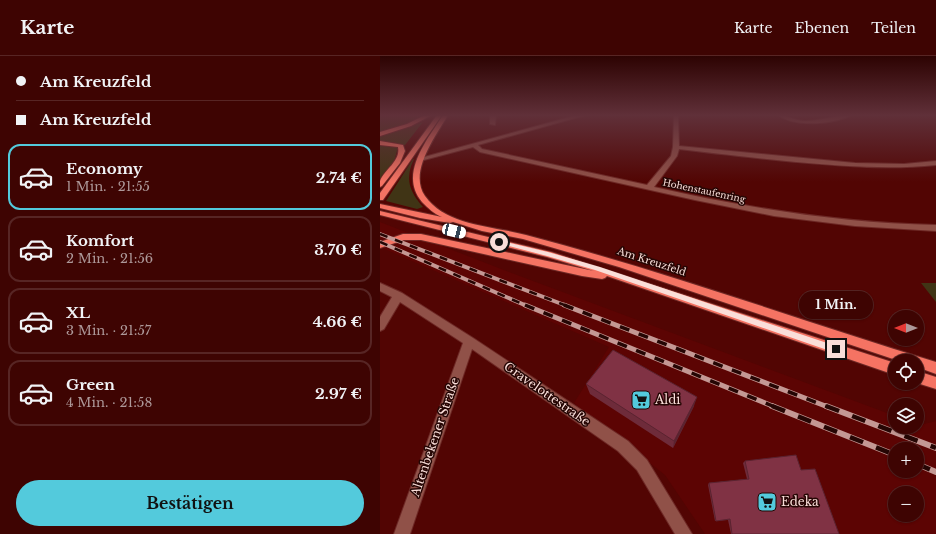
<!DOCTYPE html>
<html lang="de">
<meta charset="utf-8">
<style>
body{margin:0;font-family:"Libre Baskerville",serif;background:#450e0c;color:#f1f3f6;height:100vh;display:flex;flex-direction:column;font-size:15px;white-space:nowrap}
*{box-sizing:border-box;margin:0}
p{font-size:13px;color:#ad9899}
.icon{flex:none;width:22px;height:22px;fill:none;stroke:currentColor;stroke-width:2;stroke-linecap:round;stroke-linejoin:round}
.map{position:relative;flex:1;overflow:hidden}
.details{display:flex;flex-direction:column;background:#3e0402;width:380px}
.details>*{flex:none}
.top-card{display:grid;align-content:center;height:88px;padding:0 16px;background:#3e0402}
.needle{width:26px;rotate:270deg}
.buttons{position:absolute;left:508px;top:254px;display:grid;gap:8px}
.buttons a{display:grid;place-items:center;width:36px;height:36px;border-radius:50%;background:#3e0402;box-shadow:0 1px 3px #0004,0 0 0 1px #572524;font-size:20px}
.end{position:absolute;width:18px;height:18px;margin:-9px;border:5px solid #faded9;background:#111;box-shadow:0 0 0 2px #111}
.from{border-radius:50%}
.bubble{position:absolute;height:28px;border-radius:14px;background:#3e0402;box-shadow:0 1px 3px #0004,0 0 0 1px #572524;font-size:13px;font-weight:700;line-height:28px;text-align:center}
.car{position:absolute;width:12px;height:24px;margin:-12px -6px;border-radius:5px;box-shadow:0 0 3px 1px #0007;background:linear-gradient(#fff 24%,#345 0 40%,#fff 0 76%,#345 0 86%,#fff 0)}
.top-card b{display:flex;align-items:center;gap:14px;height:38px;font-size:15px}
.top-card b+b{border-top:1px solid #572524}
.top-card i{width:10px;height:10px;background:#f1f3f6}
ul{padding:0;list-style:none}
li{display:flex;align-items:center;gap:12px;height:66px;margin:0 8px 6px;padding:0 8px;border:2px solid #572524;border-radius:12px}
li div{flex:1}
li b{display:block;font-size:15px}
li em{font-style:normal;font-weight:700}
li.on{border-color:#53cadc}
li>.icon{width:36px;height:36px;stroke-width:1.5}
.action{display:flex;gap:8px;margin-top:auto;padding:8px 16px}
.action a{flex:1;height:46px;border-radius:24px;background:#53cadc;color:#111;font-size:16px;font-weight:700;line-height:46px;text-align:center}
header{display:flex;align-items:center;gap:24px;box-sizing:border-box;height:56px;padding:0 20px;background:#3e0402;border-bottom:1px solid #572524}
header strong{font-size:19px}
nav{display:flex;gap:22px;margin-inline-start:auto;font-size:14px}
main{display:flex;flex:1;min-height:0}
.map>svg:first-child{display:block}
</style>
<header>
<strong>Karte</strong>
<nav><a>Karte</a><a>Ebenen</a><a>Teilen</a></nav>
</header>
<main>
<section class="details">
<div class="top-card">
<b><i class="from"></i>Am Kreuzfeld</b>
<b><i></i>Am Kreuzfeld</b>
</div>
<ul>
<li class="on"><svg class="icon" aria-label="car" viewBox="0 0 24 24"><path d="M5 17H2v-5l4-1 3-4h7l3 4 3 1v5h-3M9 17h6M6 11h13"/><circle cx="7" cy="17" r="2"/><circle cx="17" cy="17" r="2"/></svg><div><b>Economy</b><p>1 Min. · 21:55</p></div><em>2.74 €</em></li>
<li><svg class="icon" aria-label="car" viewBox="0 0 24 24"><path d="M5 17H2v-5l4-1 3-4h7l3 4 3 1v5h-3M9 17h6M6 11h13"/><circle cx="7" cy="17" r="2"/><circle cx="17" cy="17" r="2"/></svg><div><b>Komfort</b><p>2 Min. · 21:56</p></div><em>3.70 €</em></li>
<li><svg class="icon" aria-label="car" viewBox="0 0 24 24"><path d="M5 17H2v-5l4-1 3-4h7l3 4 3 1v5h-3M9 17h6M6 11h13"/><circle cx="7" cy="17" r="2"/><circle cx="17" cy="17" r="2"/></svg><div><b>XL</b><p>3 Min. · 21:57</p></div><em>4.66 €</em></li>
<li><svg class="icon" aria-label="car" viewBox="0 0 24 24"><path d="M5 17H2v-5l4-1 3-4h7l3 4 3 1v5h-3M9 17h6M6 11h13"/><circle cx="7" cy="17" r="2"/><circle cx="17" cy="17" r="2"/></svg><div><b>Green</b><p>4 Min. · 21:58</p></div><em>2.97 €</em></li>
</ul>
<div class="action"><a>Bestätigen</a></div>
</section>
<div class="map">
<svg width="556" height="478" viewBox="0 0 556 478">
<rect width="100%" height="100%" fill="#520503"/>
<path fill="#5c0403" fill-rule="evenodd" d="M0,166L129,216L515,360V371H537V368L540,369L556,365V478H325L285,419L194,347L229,291L0,191ZM515,393H537V415H515ZM515,437H537V459H515Z"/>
<g fill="#403415">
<path d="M0,59H46L26,69L0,77Z"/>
<path d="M43,66L25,89L22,90L13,86H0V80Z"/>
<path d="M0,88L18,91L14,106L0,123Z"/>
<path d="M33,103H34C25,122 29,135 43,151L37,153L6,145Z"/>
<path d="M541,227H556V246Z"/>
</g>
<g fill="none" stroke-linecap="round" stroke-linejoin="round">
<defs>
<g id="minor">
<path d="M110,59H116L115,69L110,68Z"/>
<path d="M197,59H206L98,89L102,93L267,129L291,100L293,91L294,59H298L299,90L475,107L524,108L556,105V109C509,114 463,110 416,106C377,102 338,98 299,93L297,100L274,131C367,152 460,167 556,169V175L475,170L394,160L315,144L100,96L93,91L40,105L37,103Z"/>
<path d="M398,59C407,59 415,65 425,65C441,65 456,59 472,59C454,68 415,72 398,59Z"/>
<path d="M0,227L22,237L93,282L248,385L267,404L312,478H295L257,414L238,395L92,293L30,478H14L83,287L20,246L4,273L0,275V261L12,241L0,235Z"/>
</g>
<g id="major">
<path d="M45,59H52L31,70L0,80V76L27,68Z"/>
<path d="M57,59H62L3,144H0V137Z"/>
<path d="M63,59H68C56,80 28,116 45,140C66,170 113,170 146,179C284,215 419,264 556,306V318L537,311V305H519L239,211L143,183L102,175L73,166L70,167L40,162L0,152V148L62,161C54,158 48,152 42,146C18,118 48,83 63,59Z"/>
<path d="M0,85L23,89L25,95L20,107L2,130L0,131C0,129 0,127 0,125C4,114 21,105 18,91L0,89Z"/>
<path d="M0,155L171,196L515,307V319L227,220L225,222L222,223L202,220L41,184H24L0,192V186L23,178H41L214,215L167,201L0,159Z"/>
<path d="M537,315L556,321V333L537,327Z"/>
</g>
</defs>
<use href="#minor" stroke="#6d2825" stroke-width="2"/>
<use href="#major" stroke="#6d2825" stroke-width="2"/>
<use href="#minor" fill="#905148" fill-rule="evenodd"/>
<use href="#major" fill="#f57363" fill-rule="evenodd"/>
<defs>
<g id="rail-far2">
<path d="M0,178L187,250"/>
<path d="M0,186L147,250"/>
</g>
<g id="rail-far1">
<path d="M145,249L395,351"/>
<path d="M184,249L448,351"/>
</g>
<g id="rail">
<path d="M392,350L515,399"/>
<path d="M446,350L556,392"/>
<path d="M537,408L556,416"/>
</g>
</defs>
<use href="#rail-far2" stroke="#c49894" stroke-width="4"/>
<use href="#rail-far1" stroke="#c49894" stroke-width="5"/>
<use href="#rail" stroke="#c49894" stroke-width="6"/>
<use href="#rail-far2" stroke="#250604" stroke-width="2.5" stroke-dasharray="8" stroke-linecap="butt"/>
<use href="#rail-far1" stroke="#250604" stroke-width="3.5" stroke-dasharray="10" stroke-linecap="butt"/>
<use href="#rail" stroke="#250604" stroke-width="4.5" stroke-dasharray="14" stroke-linecap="butt"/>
</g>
<g fill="#6e2b3a">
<path d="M206,328L314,350L293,392L210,338Z"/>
<path d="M365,405L421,414L459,478H351L348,464L335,465L328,429L329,427L367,423L363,407Z"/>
</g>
<path fill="#5a2330" d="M317,341L314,350L293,392L294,385Z"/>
<g fill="#803244" stroke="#5a2330">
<path d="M233,294L317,341L294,385L206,328Z"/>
<path d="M416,399L421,414L435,413L459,478H352L350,463L336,465L329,427L369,423L365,405Z"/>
</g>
<linearGradient id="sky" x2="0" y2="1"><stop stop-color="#2d0302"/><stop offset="0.47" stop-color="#603039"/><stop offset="1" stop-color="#603039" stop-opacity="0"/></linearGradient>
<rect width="556" height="126" fill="url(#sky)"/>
<path fill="#faded9" d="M117,184L168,196L220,211L456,290L460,293L456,297L215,214L167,200L117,187Z"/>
<defs>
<symbol id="supermarket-square" viewBox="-11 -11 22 22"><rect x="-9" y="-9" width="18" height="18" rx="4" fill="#53cadc" stroke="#250604"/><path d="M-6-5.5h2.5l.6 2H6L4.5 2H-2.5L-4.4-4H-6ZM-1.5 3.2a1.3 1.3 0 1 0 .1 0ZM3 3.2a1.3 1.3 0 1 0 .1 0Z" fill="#111"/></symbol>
</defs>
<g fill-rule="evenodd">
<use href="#supermarket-square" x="250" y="333" width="22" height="22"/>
<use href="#supermarket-square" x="376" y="435" width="22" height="22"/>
</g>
<g text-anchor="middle" stroke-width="3" stroke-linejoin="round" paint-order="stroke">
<g font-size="9" fill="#faded9" stroke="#250604">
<text transform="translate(324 135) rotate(12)" y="3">Hohenstaufenring</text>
</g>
<g font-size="10" fill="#faded9" stroke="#250604">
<text transform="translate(272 205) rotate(18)" y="4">Am Kreuzfeld</text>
</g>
<g font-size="12" fill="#faded9" stroke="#250604">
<text transform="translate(167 338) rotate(35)" y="4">Gravelottestraße</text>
<text transform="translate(55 381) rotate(-71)" y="4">Altenbekener Straße</text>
</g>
<g font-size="12" fill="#faded9" stroke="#250604" text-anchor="start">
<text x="275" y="348">Aldi</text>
<text x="401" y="450">Edeka</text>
</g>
</g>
</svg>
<div class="buttons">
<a><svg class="needle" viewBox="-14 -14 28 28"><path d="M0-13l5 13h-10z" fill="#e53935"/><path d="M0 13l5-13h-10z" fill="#ad9899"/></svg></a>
<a><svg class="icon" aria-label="locate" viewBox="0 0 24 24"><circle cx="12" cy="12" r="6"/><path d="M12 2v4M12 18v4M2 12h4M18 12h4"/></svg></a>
<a><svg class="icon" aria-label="layers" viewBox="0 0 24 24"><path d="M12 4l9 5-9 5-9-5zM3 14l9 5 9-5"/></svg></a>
<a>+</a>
<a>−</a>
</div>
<i class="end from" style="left:119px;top:186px"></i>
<i class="end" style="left:456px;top:293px"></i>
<div class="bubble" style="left:419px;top:235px;width:74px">1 Min.</div>
<i class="car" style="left:74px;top:175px;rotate:103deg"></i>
</div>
</main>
